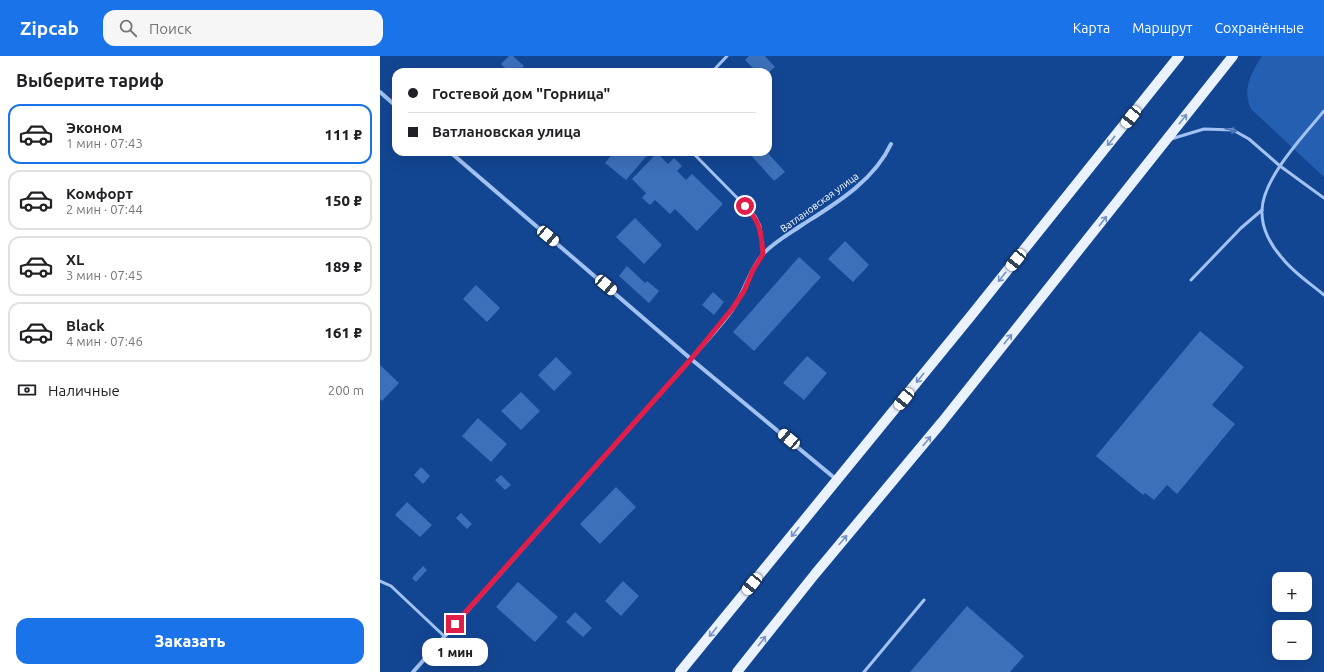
<!DOCTYPE html>
<html lang="ru">
<meta charset="utf-8">
<style>
body{margin:0;font-family:Ubuntu,sans-serif;background:#f6f6f6;color:#202124;height:100vh;display:flex;flex-direction:column;font-size:15px;white-space:nowrap}
*{box-sizing:border-box;margin:0}
p{font-size:13px;color:#757577}
.icon{flex:none;width:22px;height:22px;fill:none;stroke:currentColor;stroke-width:2;stroke-linecap:round;stroke-linejoin:round}
.map{position:relative;flex:1;overflow:hidden}
.sheet{display:flex;flex-direction:column;background:#fff;width:380px}
.sheet>*{flex:none}
.hud{position:absolute;left:12px;top:12px;width:380px;height:88px;border-radius:12px;box-shadow:0 4px 16px #0002;display:grid;align-content:center;height:88px;padding:0 16px;background:#fff}
.tools{position:absolute;left:892px;top:516px;display:grid;gap:8px}
.tools a{display:grid;place-items:center;width:40px;height:40px;border-radius:8px;background:#fff;box-shadow:0 4px 16px #0002;font-size:20px}
.end{position:absolute;width:18px;height:18px;margin:-9px;border:5px solid #e11d48;background:#fff;box-shadow:0 0 0 2px #fff}
.from{border-radius:50%}
.bubble{position:absolute;height:28px;border-radius:12px;background:#fff;box-shadow:0 4px 16px #0002;font-size:13px;font-weight:800;line-height:28px;text-align:center}
.car{position:absolute;width:12px;height:24px;margin:-12px -6px;border-radius:5px;box-shadow:0 0 3px 1px #0007;background:linear-gradient(#fff 24%,#345 0 40%,#fff 0 76%,#345 0 86%,#fff 0)}
.hud b{display:flex;align-items:center;gap:14px;height:38px;font-size:15px}
.hud b+b{border-top:1px solid #e0e0e0}
.hud i{width:10px;height:10px;background:#202124}
ul{padding:0;list-style:none}
li{display:flex;align-items:center;gap:12px;height:60px;margin:0 8px 6px;padding:0 8px;border:2px solid #e0e0e0;border-radius:12px}
li div{flex:1}
li b{display:block;font-size:15px}
li em{font-style:normal;font-weight:800}
li.current{border-color:#1a73e8}
li>.icon{width:36px;height:36px;stroke-width:1.5}
h2{padding:0 16px;font-size:18px;line-height:48px}
.pay{display:flex;align-items:center;gap:10px;height:44px;padding:0 16px;font-size:15px}
.pay p{margin-inline-start:auto}
.primary-button{display:flex;gap:8px;margin-top:auto;padding:8px 16px}
.primary-button a{flex:1;height:46px;border-radius:12px;background:#1a73e8;color:#fff;font-size:16px;font-weight:800;line-height:46px;text-align:center}
header{display:flex;align-items:center;gap:24px;box-sizing:border-box;height:56px;padding:0 20px;background:#1a73e8;color:#fff}
header strong{font-size:19px}
nav{display:flex;gap:22px;margin-inline-start:auto;font-size:14px}
.search{width:280px;height:36px;background:#f6f6f6;display:flex;align-items:center;gap:10px;box-sizing:border-box;padding:0 14px;border-radius:12px;color:#757577;font-size:15px}
main{display:flex;flex:1;min-height:0}
.map>svg:first-child{display:block}
</style>
<header>
<strong>Zipcab</strong>
<div class="search"><svg class="icon" aria-label="search" viewBox="0 0 24 24"><circle cx="10" cy="10" r="6"/><path d="M15 15l6 6"/></svg>Поиск</div>
<nav><a>Карта</a><a>Маршрут</a><a>Сохранённые</a></nav>
</header>
<main>
<section class="sheet">
<h2>Выберите тариф</h2>
<ul>
<li class="current"><svg class="icon" aria-label="car" viewBox="0 0 24 24"><path d="M5 17H2v-5l4-1 3-4h7l3 4 3 1v5h-3M9 17h6M6 11h13"/><circle cx="7" cy="17" r="2"/><circle cx="17" cy="17" r="2"/></svg><div><b>Эконом</b><p>1 мин · 07:43</p></div><em>111 ₽</em></li>
<li><svg class="icon" aria-label="car" viewBox="0 0 24 24"><path d="M5 17H2v-5l4-1 3-4h7l3 4 3 1v5h-3M9 17h6M6 11h13"/><circle cx="7" cy="17" r="2"/><circle cx="17" cy="17" r="2"/></svg><div><b>Комфорт</b><p>2 мин · 07:44</p></div><em>150 ₽</em></li>
<li><svg class="icon" aria-label="car" viewBox="0 0 24 24"><path d="M5 17H2v-5l4-1 3-4h7l3 4 3 1v5h-3M9 17h6M6 11h13"/><circle cx="7" cy="17" r="2"/><circle cx="17" cy="17" r="2"/></svg><div><b>XL</b><p>3 мин · 07:45</p></div><em>189 ₽</em></li>
<li><svg class="icon" aria-label="car" viewBox="0 0 24 24"><path d="M5 17H2v-5l4-1 3-4h7l3 4 3 1v5h-3M9 17h6M6 11h13"/><circle cx="7" cy="17" r="2"/><circle cx="17" cy="17" r="2"/></svg><div><b>Black</b><p>4 мин · 07:46</p></div><em>161 ₽</em></li>
</ul>
<div class="pay"><svg class="icon" aria-label="cash" viewBox="0 0 24 24"><path d="M3 7h18v10H3z"/><circle cx="12" cy="12" r="2"/></svg>Наличные<p>200 m</p></div>
<div class="primary-button"><a>Заказать</a></div>
</section>
<div class="map">
<svg width="944" height="616" viewBox="0 0 944 616">
<rect width="100%" height="100%" fill="#134692"/>
<path fill="#255fb1" d="M882,0H944V121L871,53C862,33 871,17 882,0Z"/>
<g fill="#3c70ba">
<path d="M129,0H133L144,10L138,16H129L121,8Z"/>
<path d="M369,0H385L395,11L388,17V16H377L365,4Z"/>
<path d="M234,96H270L246,124L225,107Z"/>
<path d="M368,96H387L405,116L394,125Z"/>
<path d="M277,97L288,108L294,102L302,110L297,115L306,124L312,118L343,148L317,175L295,153L290,158L275,144L270,149L262,142L266,137L252,123Z"/>
<path d="M255,162L282,189L264,208L236,181Z"/>
<path d="M465,185L489,209L473,226L448,203Z"/>
<path d="M419,201L441,221L374,295L353,276Z"/>
<path d="M247,210L265,227L267,225L279,235L269,247L239,220Z"/>
<path d="M96,229L120,252L107,266L83,243Z"/>
<path d="M333,236L344,246L334,259L322,249Z"/>
<path d="M820,275L864,311L832,349L855,368L797,438L787,429L774,444L765,437L763,439L716,400Z"/>
<path d="M427,300L447,317L424,344L403,327Z"/>
<path d="M176,301L192,317L174,335L158,319Z"/>
<path d="M0,309L19,327L2,345L0,343Z"/>
<path d="M141,336L160,355L141,374L121,355Z"/>
<path d="M98,362L127,388L111,406L82,380Z"/>
<path d="M41,411L50,420L43,428L34,419Z"/>
<path d="M121,419L131,429L125,434L115,424Z"/>
<path d="M236,431L256,451L220,488L200,468Z"/>
<path d="M27,446L52,469L40,481L15,459Z"/>
<path d="M81,457L92,468L87,473L76,462Z"/>
<path d="M43,510L47,514L36,526L32,522Z"/>
<path d="M243,525L259,540L241,560L225,545Z"/>
<path d="M138,526L178,561L155,586L116,551Z"/>
<path d="M587,550L644,600L630,616H530Z"/>
<path d="M195,556L212,572L203,581L186,566Z"/>
</g>
<g fill="none" stroke-linecap="round" stroke-linejoin="round">
<g stroke="#a1c2f2" stroke-width="3">
<path d="M332,16L347,0"/>
<path d="M944,55C924,79 883,122 882,154C881,172 891,190 903,203C914,217 931,228 944,239"/>
<path d="M791,83L824,73L853,74L869,83L900,110L944,142"/>
<path d="M312,96L375,160L380,170L383,198"/>
<path d="M811,224L861,172L882,154"/>
<path d="M0,525L11,530L64,580"/>
<path d="M484,616L544,544"/>
</g>
<g stroke="#a1c2f2" stroke-width="4">
<path d="M0,36L16,50"/>
<path d="M70,96L311,303L457,424"/>
<path d="M33,616L311,303C325,286 340,271 352,254C365,236 369,214 383,198C394,186 409,178 422,169C455,148 494,125 511,88"/>
</g>
<g stroke="#ebf2ff" stroke-width="10">
<path d="M300,616L590,261L799,0"/>
<path d="M357,616L435,518L562,366L853,0"/>
</g>
</g>
<defs><path id="oneway-shaft" d="M-6 0H5M1.5-3L5.5 0L1.5 3" fill="none" stroke-width="1.6" stroke-linecap="round" stroke-linejoin="round"/></defs>
<g stroke="#7493c3">
<use href="#oneway-shaft" transform="translate(803 63) rotate(-52)"/>
<use href="#oneway-shaft" transform="translate(731 85) rotate(129)"/>
<use href="#oneway-shaft" transform="translate(723 165) rotate(-52)"/>
<use href="#oneway-shaft" transform="translate(622 221) rotate(129)"/>
<use href="#oneway-shaft" transform="translate(628 283) rotate(-51)"/>
<use href="#oneway-shaft" transform="translate(540 322) rotate(129)"/>
<use href="#oneway-shaft" transform="translate(547 385) rotate(-50)"/>
<use href="#oneway-shaft" transform="translate(415 476) rotate(129)"/>
<use href="#oneway-shaft" transform="translate(463 484) rotate(-50)"/>
<use href="#oneway-shaft" transform="translate(333 576) rotate(129)"/>
<use href="#oneway-shaft" transform="translate(382 585) rotate(-52)"/>
</g>
<use stroke="#4571b4" href="#oneway-shaft" transform="translate(851 74) rotate(13)"/>
<g fill="none" stroke-linecap="round" stroke-linejoin="round">
<path stroke="#e11d48" stroke-width="5" d="M75,568L311,303L352,253L364,235L373,214L383,198C381,176 381,167 365,150"/>
</g>
<g text-anchor="middle" stroke-width="3" stroke-linejoin="round" paint-order="stroke">
<g font-size="10" fill="#fff" stroke="#134692">
<text transform="translate(439 146) rotate(-36)" y="4">Ватлановская улица</text>
</g>
</g>
</svg>
<div class="tools">
<a>+</a>
<a>−</a>
</div>
<i class="end from" style="left:365px;top:150px"></i>
<i class="end" style="left:75px;top:568px"></i>
<div class="bubble" style="left:42px;top:582px;width:66px">1 мин</div>
<i class="car" style="left:751px;top:61px;rotate:218deg"></i>
<i class="car" style="left:168px;top:180px;rotate:130deg"></i>
<i class="car" style="left:636px;top:204px;rotate:219deg"></i>
<i class="car" style="left:226px;top:229px;rotate:130deg"></i>
<i class="car" style="left:524px;top:343px;rotate:219deg"></i>
<i class="car" style="left:409px;top:383px;rotate:310deg"></i>
<i class="car" style="left:372px;top:528px;rotate:219deg"></i>
<div class="hud">
<b><i class="from"></i>Гостевой дом &quot;Горница&quot;</b>
<b><i></i>Ватлановская улица</b>
</div>
</div>
</main>
